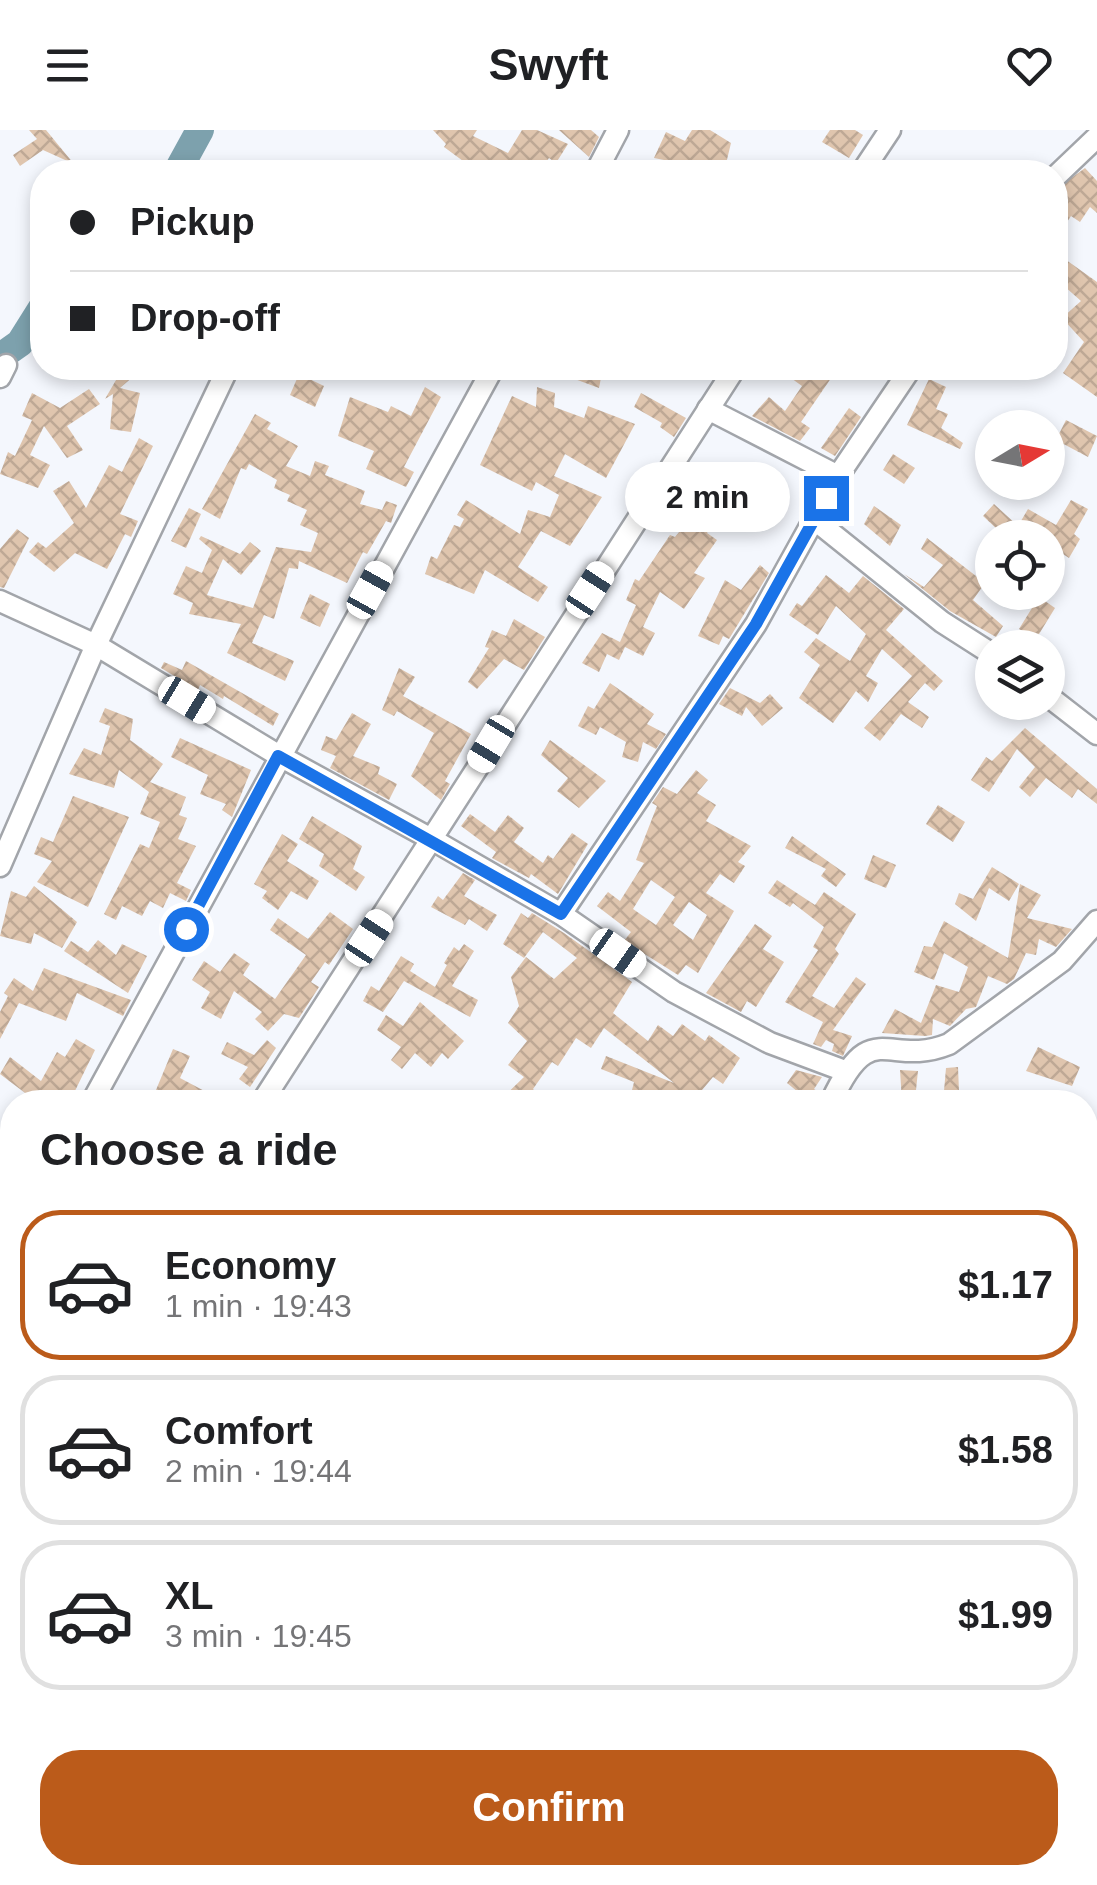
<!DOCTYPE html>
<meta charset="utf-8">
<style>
body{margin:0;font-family:Helvetica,sans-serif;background:#f2f2f2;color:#202124;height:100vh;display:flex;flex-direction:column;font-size:38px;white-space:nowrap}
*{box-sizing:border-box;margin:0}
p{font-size:32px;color:#757577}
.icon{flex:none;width:55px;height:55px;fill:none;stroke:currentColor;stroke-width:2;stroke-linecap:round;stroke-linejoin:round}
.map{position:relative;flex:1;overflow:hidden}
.panel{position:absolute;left:0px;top:960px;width:1098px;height:795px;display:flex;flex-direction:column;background:#fff;border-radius:40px 40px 0 0;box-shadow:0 5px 15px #0003}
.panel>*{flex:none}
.hud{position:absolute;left:30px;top:30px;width:1038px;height:220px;border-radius:40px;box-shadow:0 5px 15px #0003;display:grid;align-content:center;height:220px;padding:0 40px;background:#fff}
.needle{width:65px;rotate:80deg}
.tools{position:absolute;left:975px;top:280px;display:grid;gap:20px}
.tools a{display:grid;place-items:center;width:90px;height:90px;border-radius:50%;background:#fff;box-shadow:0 5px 15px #0003;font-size:50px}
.end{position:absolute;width:45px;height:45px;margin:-22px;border:12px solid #1a73e8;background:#fff;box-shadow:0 0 0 5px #fff}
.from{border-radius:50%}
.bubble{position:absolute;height:70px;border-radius:35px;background:#fff;box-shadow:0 5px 15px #0003;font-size:32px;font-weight:800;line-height:70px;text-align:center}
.car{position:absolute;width:30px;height:60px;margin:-30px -15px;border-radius:12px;box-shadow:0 0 8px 2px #0007;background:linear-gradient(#fff 24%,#345 0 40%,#fff 0 76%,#345 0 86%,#fff 0)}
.hud b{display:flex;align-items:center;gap:35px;height:95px;font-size:38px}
.hud b+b{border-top:2px solid #e0e0e0}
.hud i{width:25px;height:25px;background:#202124}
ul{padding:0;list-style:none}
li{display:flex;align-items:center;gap:30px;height:150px;margin:0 20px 15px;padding:0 20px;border:5px solid #e0e0e0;border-radius:40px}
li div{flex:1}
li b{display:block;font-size:38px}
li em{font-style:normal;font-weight:800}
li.selected{border-color:#bb5b1a}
li>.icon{width:90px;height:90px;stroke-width:1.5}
h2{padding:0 40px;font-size:45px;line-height:120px}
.action{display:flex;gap:20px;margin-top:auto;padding:20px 40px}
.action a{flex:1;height:115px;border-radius:40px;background:#bb5b1a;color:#fff;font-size:40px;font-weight:800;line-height:115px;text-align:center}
header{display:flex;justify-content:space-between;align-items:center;height:130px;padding:0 40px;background:#fff;font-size:45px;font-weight:800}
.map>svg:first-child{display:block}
</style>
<header><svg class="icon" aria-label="menu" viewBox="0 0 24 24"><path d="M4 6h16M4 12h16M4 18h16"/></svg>Swyft<svg class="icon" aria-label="heart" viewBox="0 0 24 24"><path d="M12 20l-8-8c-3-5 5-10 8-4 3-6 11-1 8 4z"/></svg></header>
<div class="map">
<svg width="1097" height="1755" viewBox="0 0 1097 1755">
<defs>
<pattern id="building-cross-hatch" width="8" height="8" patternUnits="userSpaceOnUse" patternTransform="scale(2.5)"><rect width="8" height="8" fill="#dfc5ae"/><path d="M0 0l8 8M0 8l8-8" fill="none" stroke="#bea895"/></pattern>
</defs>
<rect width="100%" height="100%" fill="#f4f7fd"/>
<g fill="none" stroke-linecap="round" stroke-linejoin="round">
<g stroke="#7da1ad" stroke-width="28">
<path d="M177,42L200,0"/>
<path d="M0,227L20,213L42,178"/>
</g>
</g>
<g fill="url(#building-cross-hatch)" fill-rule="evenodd">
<path d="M29,0H46L74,34L43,20L20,36L13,25L37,9Z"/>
<path d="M433,0H477L473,6L508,23L522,0H537L568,14L556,33L549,28L539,42H478L444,17L446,14Z"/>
<path d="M559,0H591L599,7L589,27Z"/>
<path d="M692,0H710L731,13L724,42L654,28L666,2L685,11Z"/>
<path d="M830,0H855L863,5L849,28L822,12Z"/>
<path d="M1085,38L1097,51V83L1090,77L1080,92L1071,86L1067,92L1055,76V60Z"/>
<path d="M1055,122L1097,152V267L1063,243L1084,212L1062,188L1081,171L1055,148Z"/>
<path d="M123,238H143L120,258L140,263L131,302L110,299L113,264L105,269Z"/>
<path d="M545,238H603L599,258Z"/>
<path d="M777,238H838L801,292L810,298L800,311L752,286L769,267L785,281L802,256Z"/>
<path d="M299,244L324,256L315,277L290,265Z"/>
<path d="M929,249L946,257L936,279L948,284L941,298L963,313L960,319L907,295Z"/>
<path d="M425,257L441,267L404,337L414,342L406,357L366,339L374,321L338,306L350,267L388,282L391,276L411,286Z"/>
<path d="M537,257L555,263L554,277L584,288L588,276L635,294L606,348L565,324L554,346L602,367L570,416L541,401L518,437L548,457L538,472L485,440L474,464L425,444L431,426L437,429L454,395L460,397L464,389L457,385L466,370L520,404L528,380L550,387L559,365L536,352L532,361L480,335L512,266L536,277Z"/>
<path d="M89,259L100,274L67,296L83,320L67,328L44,296L30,325L50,335L38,358L0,344L8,322L15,326L32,290L22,286L32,263L60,278Z"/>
<path d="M641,263L686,288L674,307L660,297L662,293L634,277Z"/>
<path d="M849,278L861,287L835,326L821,318Z"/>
<path d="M255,284L271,293L267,299L298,316L286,336L310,346L315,331L329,336L325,345L365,361L360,374L382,380L386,371L397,375L391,393L386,391L367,424L363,422L347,453L299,431L298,439L289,438L274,489L264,485L252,513L294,531L285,551L227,523L241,494L189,484L193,473L173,464L186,436L202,443L212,420L199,409L201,406L240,424L250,412L261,421L241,445L223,429L207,465L253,478L276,417L311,422L318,403L300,395L307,380L287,371L290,365L274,358L277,350L249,334L246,340L241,338L220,389L202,379Z"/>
<path d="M1066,290L1097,306L1088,327L1056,310Z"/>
<path d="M139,308L153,316L120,384L138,391L131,407L125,404L107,439L75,423L54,442L29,422L38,412L46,418L74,393L53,361L69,351L86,378L109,335L122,342Z"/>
<path d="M893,324L915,338L904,354L883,340Z"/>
<path d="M702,353L727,369L707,403L717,410L694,443L705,448L684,479L660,462L643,497L655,503L643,526L625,517L619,530L607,524L599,542L582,533L602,503L620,512L636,475L626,470L635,449L639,451L670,405L675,407L699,378L690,373Z"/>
<path d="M1071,370L1088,379L1074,404L1080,409L1069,428L1049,415L1054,408H1022L1002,396L998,400L983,386L994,374L1018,396L1028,379L1056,395Z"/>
<path d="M874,376L901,395L890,416L864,394Z"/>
<path d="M189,378L201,384L186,418L171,411Z"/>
<path d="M17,399L29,408L4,458L0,457V419Z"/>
<path d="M927,408L985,453L973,470L1003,496L996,507L950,481L904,444L924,457L943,435L921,419Z"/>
<path d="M760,435L769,443L729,509L723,506L719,515L698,506L725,450L741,460Z"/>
<path d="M826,445L849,463L863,446L904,479L886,500L943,551L934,561L925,553L908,572L929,587L922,598L901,584L880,611L864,598L912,546L882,519L866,546L878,553L868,572L856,561L833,593L799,568L820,535L804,522L816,508L850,531L866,504L836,476L818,505L789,485L797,473L802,476Z"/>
<path d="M1009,462H1032L1055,478L1036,509L1019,499L1032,478Z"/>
<path d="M310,464L330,474L320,497L300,488Z"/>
<path d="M514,489L545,507L524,540L504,529L477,559L468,552L489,518L485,517L492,500L506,506Z"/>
<path d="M186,531L279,584L273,596L224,566L223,569L200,555L198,560L161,538L164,532L182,540Z"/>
<path d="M399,538L415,547L403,566L471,604L445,651L450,654L441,670L411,646L434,603L397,581L394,586L382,580Z"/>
<path d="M610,553L654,584L647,594L666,604L656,619L643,612L638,632L622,627L626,612L600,597L596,605L578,596L588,576L594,579Z"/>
<path d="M730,558L760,573L770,564L783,578L762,596L746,577L742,586L719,574Z"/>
<path d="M105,578L133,589L130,610L163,634L150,652L186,667L179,685L187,688L178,709L196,716L177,753L191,760L186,771L170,763L163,778L150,771L142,786L122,776L116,790L104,784L140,714L149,718L160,692L140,684L149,662L119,640L114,658L69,644L84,618L101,625L110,596L99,592Z"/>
<path d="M352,583L371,594L353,626L380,637L378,644L397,654L389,670L330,638L336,626L321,620L326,606L336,610Z"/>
<path d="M1025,598L1097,659V674L1078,659L1072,668L1046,648L1030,667L1019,657L1035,637L1017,619L989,662L971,650L986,627L992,631Z"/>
<path d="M180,608L251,640L232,687L222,680L226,674L200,664L208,645L171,627Z"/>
<path d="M550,610L606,651L579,678L557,661L568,648L541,625Z"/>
<path d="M696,640L708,650L697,663L716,675L706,691L751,716L738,732L745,736L734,753L720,744L706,763L734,781L698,843L686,835L678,845L624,811L631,802L597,776L608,762L620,771L644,733L636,730L657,676L652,673L663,657L677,664ZM651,750L675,767L656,795L633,779ZM689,772L707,785L693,810L673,795Z"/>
<path d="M73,666L129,687L88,777L37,752L52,731L34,724L41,707L53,712Z"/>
<path d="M938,675L965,692L953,712L926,694Z"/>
<path d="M470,684L495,702L508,685L524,698L514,712L543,733L548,725L553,729L572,703L588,714L558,764L531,744L529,748L492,728L496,722L461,696Z"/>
<path d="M312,686L362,716L353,739L365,747L356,761L319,736L324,724L299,709Z"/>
<path d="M282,704L298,714L287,731L319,751L307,770L291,761L278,780L262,768L267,761L254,754Z"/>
<path d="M792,706L846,744L836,757L821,746L826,739L785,718Z"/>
<path d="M873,725L896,735L886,758L864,749Z"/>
<path d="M992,737L1019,754L1009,771L989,758L976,791L955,774L959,763L973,769Z"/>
<path d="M463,743L475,750L464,766L497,785L487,801L469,789L465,795L431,777L438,766L443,770Z"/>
<path d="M777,750L815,775L824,762L856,784L835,819L839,824L812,866L834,878L856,847L866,854L833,900L852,906L843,926L832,921L834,914L826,910L821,917L813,914L823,892L785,872L818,820L813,817L824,797L793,773L790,777L768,763Z"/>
<path d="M1020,754L1041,765L1027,788L1072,799L1056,817L1039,809L1036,825L1026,823L1014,849L1007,854L988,846L976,877L966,879L950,896L933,889L932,905L925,906L882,903L895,879L921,893L936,855L959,862L968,837L944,823L934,850L914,842L924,816L932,817L944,791L1008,828Z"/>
<path d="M34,756L77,792L62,818L34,803L31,814L0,806L11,761L26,767Z"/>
<path d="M330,782L353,799L329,835L325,832L311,852L319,857L299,888L284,884L268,901L255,889L262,882L234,861L221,889L201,878L210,862L192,850L204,831L220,842L234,823L250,834L243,845L275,869L306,825L270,800L278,788L308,809Z"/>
<path d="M521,783L528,788L532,783L564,803L632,852L613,883L648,911L658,895L673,906L682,894L705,911L709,905L740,928L723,954L713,947L692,972L631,964L634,952L601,939L606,926L674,953L604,898L591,918L576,908L558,936L552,932L533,959L544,972H498L524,947L508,935L527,911L508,893L519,876L511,847L526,827L554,849L577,828L543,802L524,828L503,814Z"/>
<path d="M755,794L772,806L763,819L784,832L756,877L747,871L741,882L706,863Z"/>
<path d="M98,810L116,825L122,814L147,826L128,863L64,821L71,811L88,822Z"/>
<path d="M464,814L474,821L452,856L478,870L470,887L404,851L383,882L363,871L371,856L379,861L401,826L414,834L410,841L435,857L447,835L444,833L454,817L459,821Z"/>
<path d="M44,838L54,842L131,870L123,886L77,863L66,891L19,873L0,909V882L8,866L4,863L14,848L33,861Z"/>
<path d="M420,872L464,911L448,929L442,923L431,937L415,923L402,939L391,930L401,917L377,900L386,885L403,896Z"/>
<path d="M76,909L95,920L72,967L63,963L57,972H37L0,944L10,927L41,951L57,922L65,927Z"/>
<path d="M267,910L276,918L250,957L239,949L248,937L221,924L227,912L254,925Z"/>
<path d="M1038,917L1080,937L1072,956L1026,941Z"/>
<path d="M173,919L190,926L180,948L225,972H151Z"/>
<path d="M958,937L959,961L977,962V972H902L900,940L918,941L916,960L944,961L946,938Z"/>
<path d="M796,940L822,947L814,959L820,963L817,972H798L803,966L787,953Z"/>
<path d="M0,1206L12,1218V1261L0,1270Z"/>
</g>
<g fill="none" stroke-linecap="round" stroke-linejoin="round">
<defs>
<g id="minor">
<path d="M596,42L618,0"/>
<path d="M862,42L890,0"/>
<path d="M1055,47L1097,7"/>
<path d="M0,247L6,235"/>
<path d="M708,279L838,346"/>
<path d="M815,390L942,492L992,524"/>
<path d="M0,471L96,515L278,625L433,710L561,784L674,862L770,913L845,941"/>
<path d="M1048,566L1097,604"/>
<path d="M0,736L96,515L228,238"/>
<path d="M561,784L756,494L838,346L911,238"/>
<path d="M92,972L493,238"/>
<path d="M262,972L735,238"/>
<path d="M831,972C872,883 887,939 949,914L1062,831L1097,791"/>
<path d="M1085,1654L1097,1656"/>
<path d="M741,1742L751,1755"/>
<path d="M0,1743L111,1742"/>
</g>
<g id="major">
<path d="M0,1040L12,1047"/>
<path d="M398,1742L403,1755"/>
</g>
</defs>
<use href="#minor" stroke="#a2a5aa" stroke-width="25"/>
<use href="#major" stroke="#a6775a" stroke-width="30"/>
<use href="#minor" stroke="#fff" stroke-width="20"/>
<use href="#major" stroke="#fbcfb4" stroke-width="25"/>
</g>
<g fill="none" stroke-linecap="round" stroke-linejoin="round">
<path stroke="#1a73e8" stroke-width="12" d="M186,799L278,626L561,784L756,494L826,368"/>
</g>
</svg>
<div class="tools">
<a><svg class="needle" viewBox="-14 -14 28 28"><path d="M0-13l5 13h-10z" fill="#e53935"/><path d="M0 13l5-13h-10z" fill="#757577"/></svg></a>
<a><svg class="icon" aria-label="locate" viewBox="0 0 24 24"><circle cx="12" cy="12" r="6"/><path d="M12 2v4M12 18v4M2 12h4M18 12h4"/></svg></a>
<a><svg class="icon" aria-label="layers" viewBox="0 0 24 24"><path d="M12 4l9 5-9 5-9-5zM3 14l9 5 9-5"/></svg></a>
</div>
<i class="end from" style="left:186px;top:799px"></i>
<i class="end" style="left:826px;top:368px"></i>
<div class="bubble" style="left:625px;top:332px;width:165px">2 min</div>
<i class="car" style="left:370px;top:460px;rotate:29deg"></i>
<i class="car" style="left:590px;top:460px;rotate:33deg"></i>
<i class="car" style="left:187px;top:570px;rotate:121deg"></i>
<i class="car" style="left:491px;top:614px;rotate:211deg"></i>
<i class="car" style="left:369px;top:808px;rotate:33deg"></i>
<i class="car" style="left:618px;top:823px;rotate:125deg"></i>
<div class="hud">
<b><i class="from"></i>Pickup</b>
<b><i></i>Drop-off</b>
</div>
<section class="panel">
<h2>Choose a ride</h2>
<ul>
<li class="selected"><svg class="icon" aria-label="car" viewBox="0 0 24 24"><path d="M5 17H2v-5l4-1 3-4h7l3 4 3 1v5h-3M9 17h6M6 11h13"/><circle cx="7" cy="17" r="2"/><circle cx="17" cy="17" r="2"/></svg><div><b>Economy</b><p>1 min · 19:43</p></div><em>$1.17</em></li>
<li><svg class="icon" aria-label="car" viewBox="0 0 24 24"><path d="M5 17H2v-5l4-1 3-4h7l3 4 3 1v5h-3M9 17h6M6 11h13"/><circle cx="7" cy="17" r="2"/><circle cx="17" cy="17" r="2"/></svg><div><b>Comfort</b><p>2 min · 19:44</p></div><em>$1.58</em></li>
<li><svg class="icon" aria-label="car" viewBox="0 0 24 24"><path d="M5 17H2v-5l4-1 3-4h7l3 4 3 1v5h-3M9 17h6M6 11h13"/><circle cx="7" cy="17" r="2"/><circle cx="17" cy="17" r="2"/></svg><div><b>XL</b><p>3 min · 19:45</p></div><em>$1.99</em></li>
</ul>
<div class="action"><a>Confirm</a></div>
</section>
</div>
